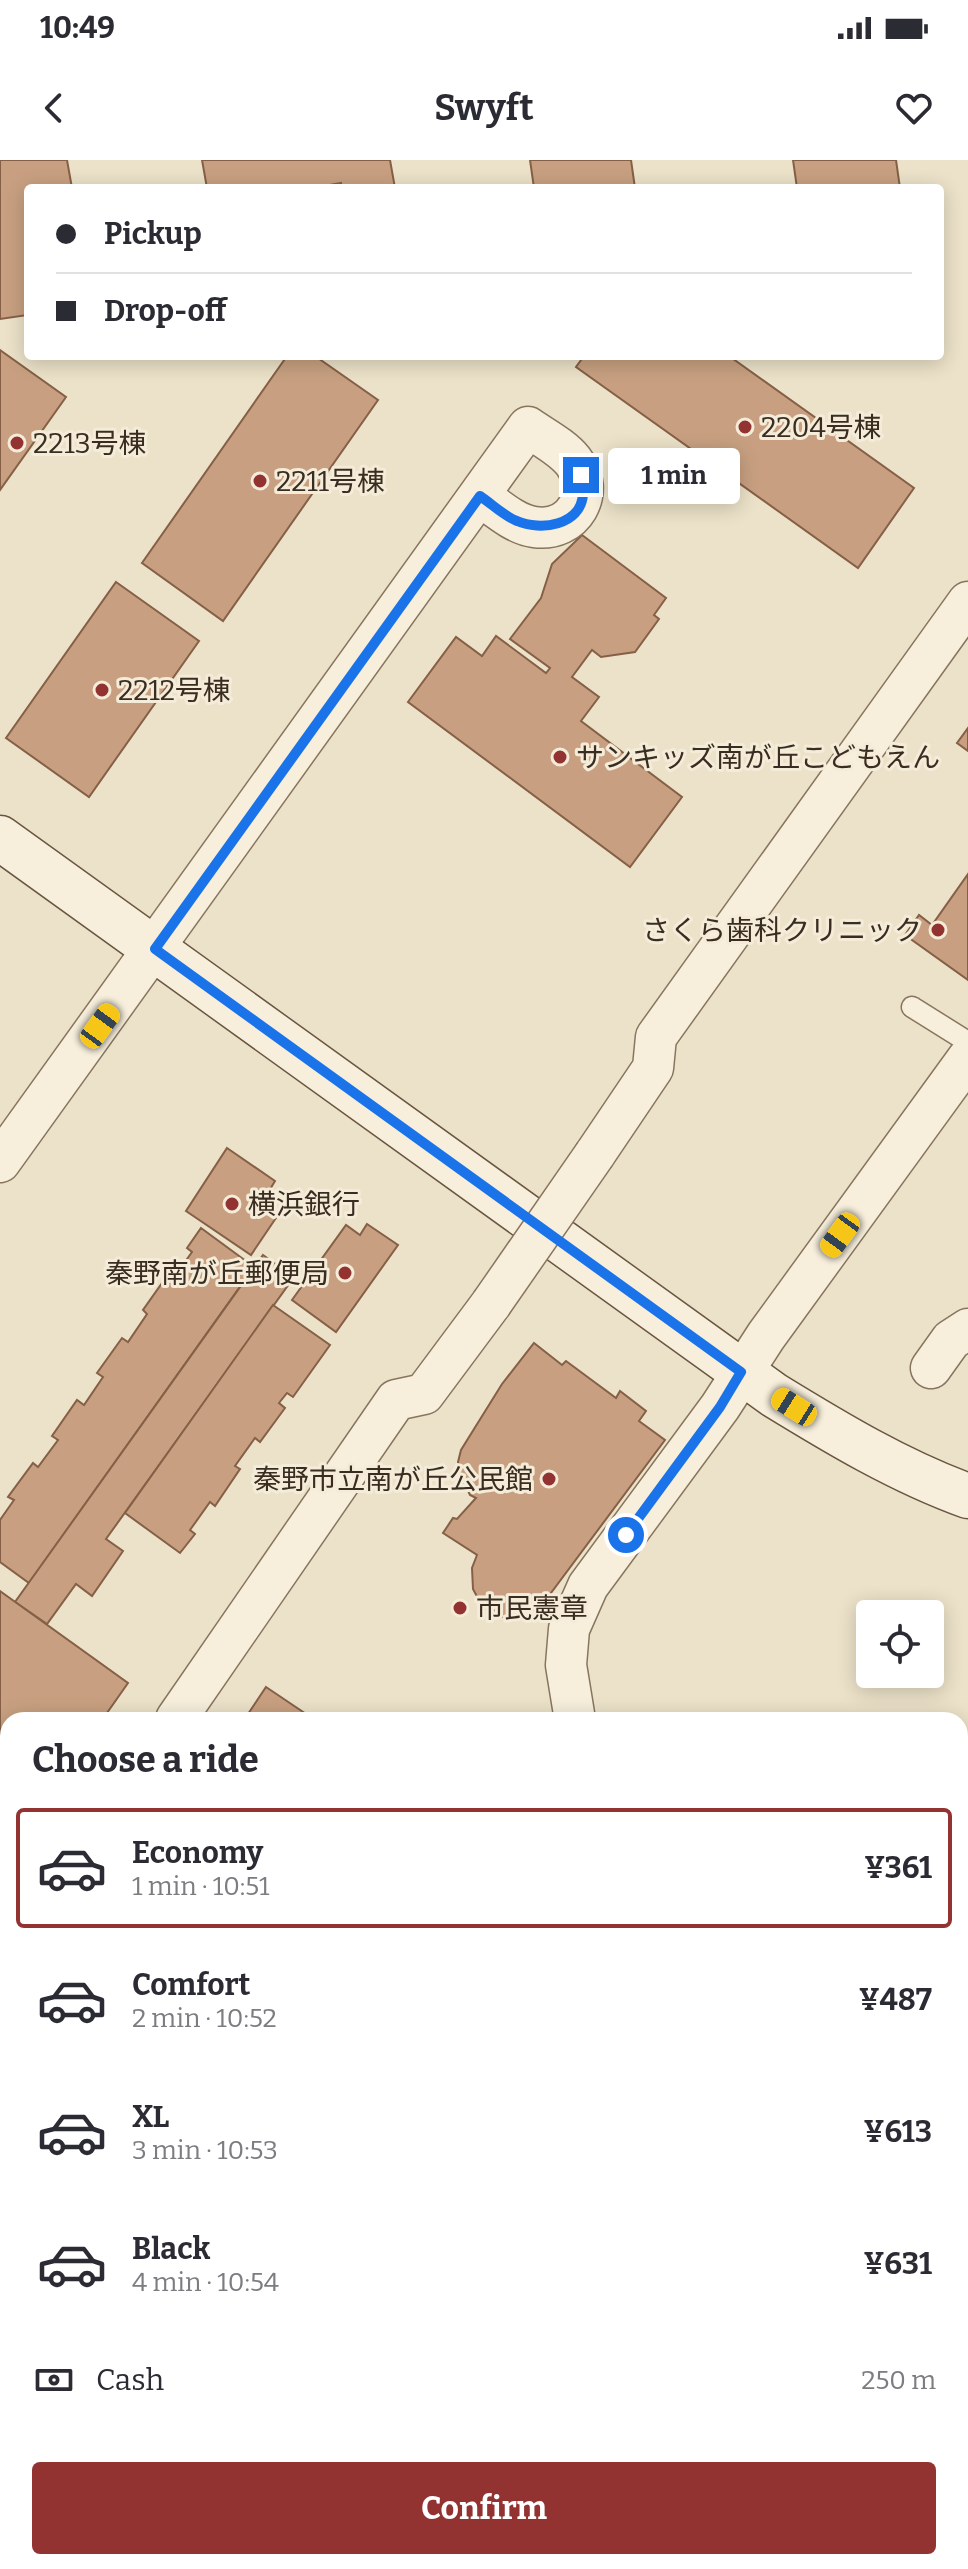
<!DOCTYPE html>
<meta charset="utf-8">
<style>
body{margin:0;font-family:Bitter,"Noto Sans JP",serif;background:#f7f7f7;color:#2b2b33;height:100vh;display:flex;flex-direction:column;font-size:30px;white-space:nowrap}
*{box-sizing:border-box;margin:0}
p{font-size:26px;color:#7c7c81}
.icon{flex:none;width:44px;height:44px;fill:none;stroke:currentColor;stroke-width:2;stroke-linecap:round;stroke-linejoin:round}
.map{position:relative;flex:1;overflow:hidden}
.sheet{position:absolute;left:0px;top:1552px;width:968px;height:858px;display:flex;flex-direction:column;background:#fff;border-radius:24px 24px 0 0;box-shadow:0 4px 20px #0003}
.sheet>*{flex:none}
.hud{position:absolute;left:24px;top:24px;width:920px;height:176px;border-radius:8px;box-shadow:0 4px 20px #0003;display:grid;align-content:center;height:176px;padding:0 32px;background:#fff}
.buttons{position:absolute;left:856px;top:1440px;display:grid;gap:16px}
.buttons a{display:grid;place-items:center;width:88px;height:88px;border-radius:8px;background:#fff;box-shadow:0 4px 20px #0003;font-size:40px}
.end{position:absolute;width:36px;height:36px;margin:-18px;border:10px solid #1a73e8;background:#fff;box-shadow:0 0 0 4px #fff}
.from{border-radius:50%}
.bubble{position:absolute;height:56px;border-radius:8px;background:#fff;box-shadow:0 4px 20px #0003;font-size:26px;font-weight:700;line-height:56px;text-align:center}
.car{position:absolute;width:24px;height:48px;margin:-24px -12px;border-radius:10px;box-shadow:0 0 6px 2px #0007;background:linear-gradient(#f5c518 24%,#345 0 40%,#f5c518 0 76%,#345 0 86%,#f5c518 0)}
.hud b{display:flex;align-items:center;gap:28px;height:76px;font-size:30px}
.hud b+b{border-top:2px solid #e1e1e2}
.hud i{width:20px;height:20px;background:#2b2b33}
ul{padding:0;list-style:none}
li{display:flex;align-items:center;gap:24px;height:120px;margin:0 16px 12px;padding:0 16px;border:4px solid transparent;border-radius:8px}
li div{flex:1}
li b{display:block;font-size:30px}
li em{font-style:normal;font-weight:700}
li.on{border-color:#923332}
li>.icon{width:72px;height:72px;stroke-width:1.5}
h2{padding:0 32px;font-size:36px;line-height:96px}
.pay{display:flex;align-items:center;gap:20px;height:88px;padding:0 32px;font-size:30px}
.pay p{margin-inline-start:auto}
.action{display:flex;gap:16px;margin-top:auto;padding:16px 32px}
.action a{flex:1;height:92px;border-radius:8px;background:#923332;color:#fff;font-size:32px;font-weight:700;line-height:92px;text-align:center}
.status{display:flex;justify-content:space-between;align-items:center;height:56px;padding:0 40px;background:#fff;direction:ltr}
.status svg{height:22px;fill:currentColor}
header{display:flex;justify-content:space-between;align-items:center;height:104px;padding:0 32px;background:#fff;font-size:36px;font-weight:700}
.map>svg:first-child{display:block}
</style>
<div class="status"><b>10:49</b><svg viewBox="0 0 49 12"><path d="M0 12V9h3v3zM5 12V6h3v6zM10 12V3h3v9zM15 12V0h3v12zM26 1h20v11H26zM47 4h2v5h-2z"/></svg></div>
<header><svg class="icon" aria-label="back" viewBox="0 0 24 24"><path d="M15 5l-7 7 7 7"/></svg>Swyft<svg class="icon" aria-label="heart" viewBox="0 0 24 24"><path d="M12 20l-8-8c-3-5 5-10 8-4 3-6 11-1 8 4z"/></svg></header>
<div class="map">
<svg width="968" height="2409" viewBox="0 0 968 2409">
<rect width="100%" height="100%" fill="#ece2c9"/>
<path fill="#c4ca9d" d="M8,1840V2402H123L120,2409H0V1841Z"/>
<g fill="#c8a081" stroke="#856046" stroke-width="2">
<path d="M0,0H67L72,28H28V155L0,159Z"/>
<path d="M202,0H390L395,28H342L341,23L313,28H207Z"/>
<path d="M530,0H631L635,28H534Z"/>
<path d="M793,0H896L900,28H797Z"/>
<path d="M0,190L66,237L0,330Z"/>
<path d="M287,196H315L378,240L223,461L142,403Z"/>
<path d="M584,196H729L914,328L858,408L576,207Z"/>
<path d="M582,375L666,438L654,455L659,459L635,492L601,497L592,490L572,517L599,537L581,561L682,637L630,707L408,542L456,477L482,496L496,476L546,513L550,508L510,479L541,438L552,404Z"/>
<path d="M116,422L199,481L89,637L6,578Z"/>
<path d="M968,568V591L957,583Z"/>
<path d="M968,714V820L905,775L919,755L932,765Z"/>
<path d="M227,988L275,1021L269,1031L278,1038L271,1049L278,1055L251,1095L186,1051Z"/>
<path d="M367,1064L398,1085L336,1172L292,1140L346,1065L360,1075Z"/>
<path d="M201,1068L254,1107L29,1423L0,1402V1360L14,1340L8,1337L33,1303L38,1307L58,1280L52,1276L77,1240L84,1245L103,1217L97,1213L122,1178L128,1182L147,1154L143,1150L167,1116L172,1120L192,1092L187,1088Z"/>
<path d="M263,1095L294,1117L106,1379L123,1391L92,1436L76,1424L47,1464L15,1442Z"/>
<path d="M273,1145L330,1185L293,1237L287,1233L279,1243L285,1248L260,1282L255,1278L235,1306L240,1309L215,1346L210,1342L190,1370L195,1374L180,1393L125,1353Z"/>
<path d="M534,1183L562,1205L566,1201L616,1238L620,1231L646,1251L639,1261L665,1280L542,1445L523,1457H500L482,1446L473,1429L472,1408L477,1395L443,1373L453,1358L457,1359L476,1338L470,1335L460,1313L458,1302L461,1290L502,1224Z"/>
<path d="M0,1431L128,1523L102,1560H8L6,1796L3,1778H0Z"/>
<path d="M266,1527L315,1560H244Z"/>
<path d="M967,2269H968V2342L960,2340V2310Z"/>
<path d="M596,2402H683L684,2409H597Z"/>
</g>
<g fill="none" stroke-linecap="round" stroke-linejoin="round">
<defs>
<path id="lane" d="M912,847L968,882"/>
<g id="street">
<path d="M595,994L653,908L656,877L968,442"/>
<path d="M0,1002L528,267C542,277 562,287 573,301C597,332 574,373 534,367C514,364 496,347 480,336"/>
<path d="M931,1208L951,1180L968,1169"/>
<path d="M176,1559L396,1240L424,1234L491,1144"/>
<path d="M575,1560L566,1505L569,1469L588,1426L720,1247L766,1176L968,898"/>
</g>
<path id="secondary" d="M0,678L774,1235C836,1273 899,1311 968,1336"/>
</defs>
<use href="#lane" stroke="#87755e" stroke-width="23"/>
<use href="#street" stroke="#87755e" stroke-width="43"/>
<use href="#secondary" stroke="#695641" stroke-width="47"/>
<use href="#lane" stroke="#f7efdc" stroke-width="20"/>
<use href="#street" stroke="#f7efdc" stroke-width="40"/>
<use href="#secondary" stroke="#f7efdc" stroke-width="44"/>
<defs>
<path id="street-bridge" d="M491,1144L595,994"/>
</defs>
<use href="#street-bridge" stroke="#87755e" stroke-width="43" stroke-linecap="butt"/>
<use href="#street-bridge" stroke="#f7efdc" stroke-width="40"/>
</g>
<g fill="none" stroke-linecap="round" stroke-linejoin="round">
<path stroke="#1a73e8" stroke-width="10" d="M581,315C582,321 583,328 583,334C581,366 540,371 517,361C504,356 492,344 480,336L155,789L741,1212L720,1247L626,1375"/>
</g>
<g fill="#923332" stroke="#f4ecd8" stroke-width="3">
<circle cx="745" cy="267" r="8"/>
<circle cx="17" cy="283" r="8"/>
<circle cx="260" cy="321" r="8"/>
<circle cx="102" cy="530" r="8"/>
<circle cx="560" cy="597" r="8"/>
<circle cx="938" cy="770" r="8"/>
<circle cx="232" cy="1044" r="8"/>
<circle cx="345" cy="1113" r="8"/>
<circle cx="549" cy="1319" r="8"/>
<circle cx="460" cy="1448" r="8"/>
</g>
<g text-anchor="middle" stroke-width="6" stroke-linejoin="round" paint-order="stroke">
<g font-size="28" fill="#392d21" stroke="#f4ecd8" text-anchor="start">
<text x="761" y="277">2204号棟</text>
<text x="33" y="293">2213号棟</text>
<text x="276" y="331">2211号棟</text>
<text x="118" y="540">2212号棟</text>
<text x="576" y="607">サンキッズ南が丘こどもえん</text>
<text x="922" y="780" text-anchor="end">さくら歯科クリニック</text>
<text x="248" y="1054">横浜銀行</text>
<text x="329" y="1123" text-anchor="end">秦野南が丘郵便局</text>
<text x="533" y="1329" text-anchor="end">秦野市立南が丘公民館</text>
<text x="476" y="1458">市民憲章</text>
</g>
</g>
</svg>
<div class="buttons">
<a><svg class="icon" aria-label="locate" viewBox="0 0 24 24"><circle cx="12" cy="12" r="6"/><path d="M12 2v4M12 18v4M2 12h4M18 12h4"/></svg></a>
</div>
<i class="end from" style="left:626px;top:1375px"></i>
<i class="end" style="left:581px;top:315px"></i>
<div class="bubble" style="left:608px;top:288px;width:132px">1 min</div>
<i class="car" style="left:100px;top:866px;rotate:36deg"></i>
<i class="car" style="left:840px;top:1075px;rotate:216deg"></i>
<i class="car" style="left:794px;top:1247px;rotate:302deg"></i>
<div class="hud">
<b><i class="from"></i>Pickup</b>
<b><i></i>Drop-off</b>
</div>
<section class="sheet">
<h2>Choose a ride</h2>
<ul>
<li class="on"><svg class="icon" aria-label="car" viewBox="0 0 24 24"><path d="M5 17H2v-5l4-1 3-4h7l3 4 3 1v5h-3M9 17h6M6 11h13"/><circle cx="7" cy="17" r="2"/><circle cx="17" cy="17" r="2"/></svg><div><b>Economy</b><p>1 min · 10:51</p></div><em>¥361</em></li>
<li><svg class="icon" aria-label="car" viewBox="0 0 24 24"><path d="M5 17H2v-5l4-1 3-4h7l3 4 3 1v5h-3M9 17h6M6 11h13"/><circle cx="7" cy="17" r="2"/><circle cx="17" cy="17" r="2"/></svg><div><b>Comfort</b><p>2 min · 10:52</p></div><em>¥487</em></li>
<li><svg class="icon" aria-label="car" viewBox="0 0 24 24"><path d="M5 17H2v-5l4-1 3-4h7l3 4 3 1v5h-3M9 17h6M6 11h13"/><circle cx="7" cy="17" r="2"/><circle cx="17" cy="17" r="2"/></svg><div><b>XL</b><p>3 min · 10:53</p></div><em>¥613</em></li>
<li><svg class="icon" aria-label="car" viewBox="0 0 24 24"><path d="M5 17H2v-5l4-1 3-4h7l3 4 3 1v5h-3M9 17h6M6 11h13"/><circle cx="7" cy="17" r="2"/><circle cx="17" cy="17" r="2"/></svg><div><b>Black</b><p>4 min · 10:54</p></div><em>¥631</em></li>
</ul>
<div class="pay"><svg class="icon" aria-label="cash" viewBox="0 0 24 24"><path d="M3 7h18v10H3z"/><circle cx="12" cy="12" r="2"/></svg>Cash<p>250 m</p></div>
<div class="action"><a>Confirm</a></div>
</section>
</div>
